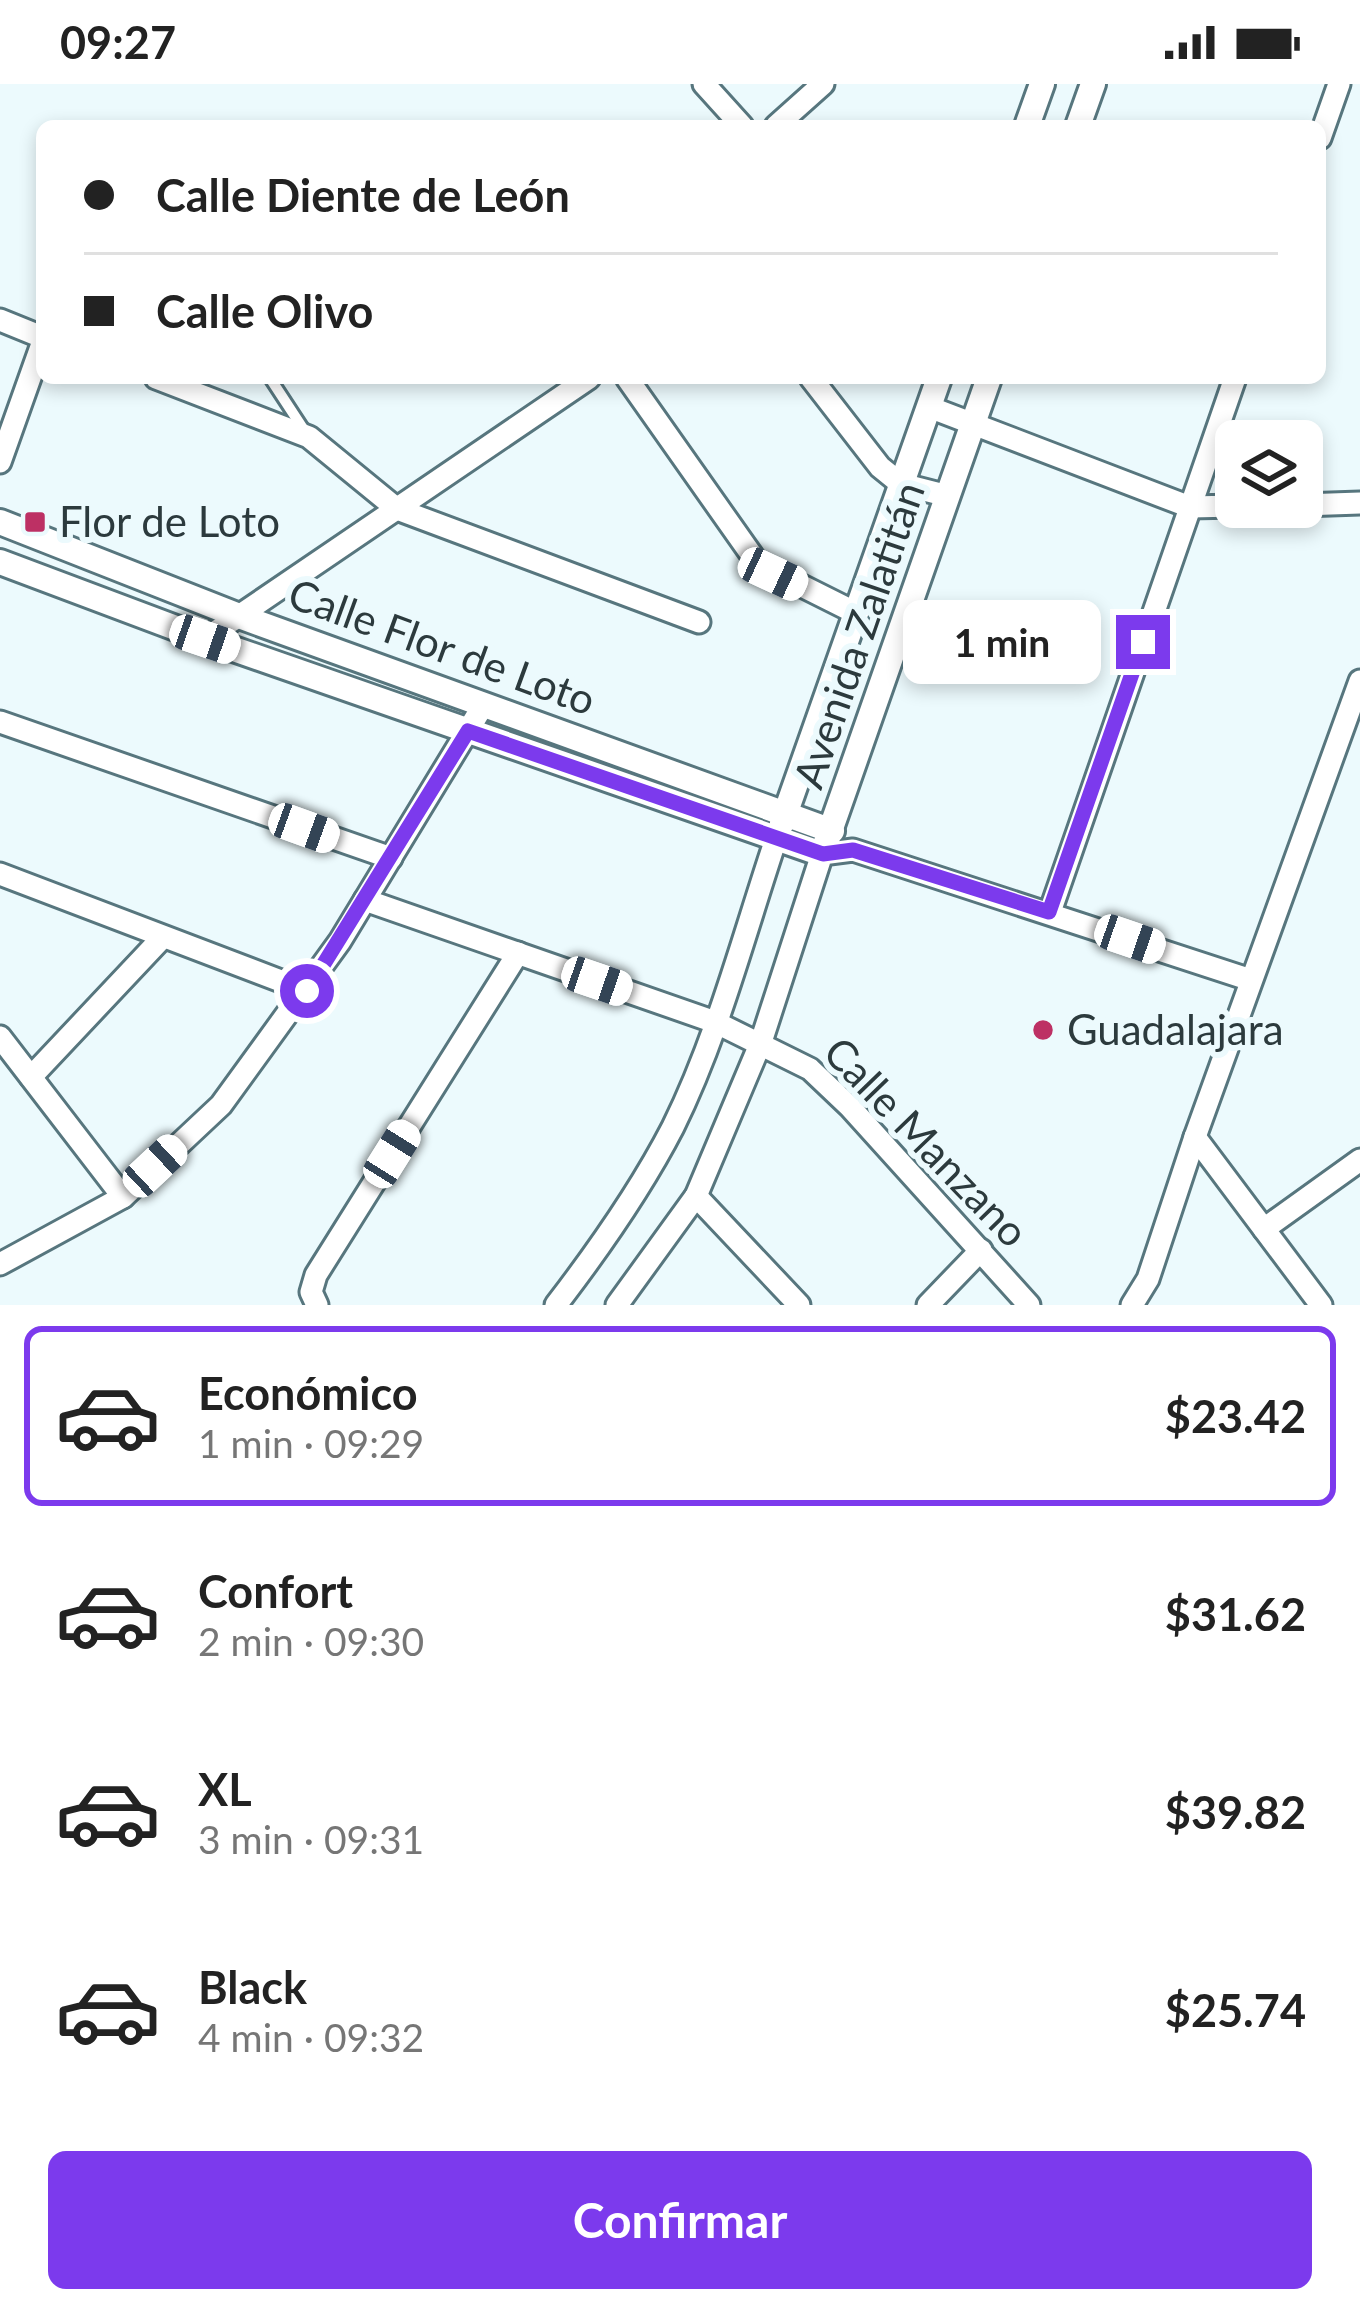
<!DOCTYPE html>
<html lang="es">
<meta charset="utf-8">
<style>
body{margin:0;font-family:Lato,sans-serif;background:#f2f2f2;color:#222;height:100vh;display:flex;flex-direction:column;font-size:45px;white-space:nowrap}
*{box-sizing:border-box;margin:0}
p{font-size:39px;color:#767676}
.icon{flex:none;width:66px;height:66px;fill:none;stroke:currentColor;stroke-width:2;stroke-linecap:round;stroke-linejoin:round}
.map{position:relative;height:1221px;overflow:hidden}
.details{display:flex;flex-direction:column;background:#fff;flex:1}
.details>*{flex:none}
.top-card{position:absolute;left:36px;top:36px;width:1290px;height:264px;border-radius:18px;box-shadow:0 6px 18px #0003;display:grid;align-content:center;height:264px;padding:0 48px;background:#fff}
.tools{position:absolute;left:1215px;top:336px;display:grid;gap:24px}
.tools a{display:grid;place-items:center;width:108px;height:108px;border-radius:18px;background:#fff;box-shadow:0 6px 18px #0003;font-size:60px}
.end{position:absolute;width:54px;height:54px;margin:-27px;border:15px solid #7c3aed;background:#fff;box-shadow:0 0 0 6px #fff}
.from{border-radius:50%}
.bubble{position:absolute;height:84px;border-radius:18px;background:#fff;box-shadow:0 6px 18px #0003;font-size:39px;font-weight:700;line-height:84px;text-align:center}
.car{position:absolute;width:36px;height:72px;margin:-36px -18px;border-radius:15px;box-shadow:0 0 9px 3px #0007;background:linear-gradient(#fff 24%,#345 0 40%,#fff 0 76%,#345 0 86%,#fff 0)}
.top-card b{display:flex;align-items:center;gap:42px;height:114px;font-size:45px}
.top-card b+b{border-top:3px solid #e0e0e0}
.top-card i{width:30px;height:30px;background:#222}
ul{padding:21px 0 0;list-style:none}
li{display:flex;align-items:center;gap:36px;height:180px;margin:0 24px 18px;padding:0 24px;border:6px solid transparent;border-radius:18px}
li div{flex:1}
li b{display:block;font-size:45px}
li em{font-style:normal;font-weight:700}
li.current{border-color:#7c3aed}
li>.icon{width:108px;height:108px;stroke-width:1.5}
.cta{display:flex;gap:24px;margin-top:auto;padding:24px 48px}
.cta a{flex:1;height:138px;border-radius:18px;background:#7c3aed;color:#fff;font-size:48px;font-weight:700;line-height:138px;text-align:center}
.status{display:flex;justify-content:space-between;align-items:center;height:84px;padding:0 60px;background:#fff;direction:ltr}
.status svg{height:33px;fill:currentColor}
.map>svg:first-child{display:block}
</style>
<div class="status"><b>09:27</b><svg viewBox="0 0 49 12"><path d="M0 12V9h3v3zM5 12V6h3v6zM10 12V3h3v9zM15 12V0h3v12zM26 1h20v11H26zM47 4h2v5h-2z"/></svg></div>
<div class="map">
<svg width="1360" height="1221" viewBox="0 0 1360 1221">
<rect width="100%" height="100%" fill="#ecfafd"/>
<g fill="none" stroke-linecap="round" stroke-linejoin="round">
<defs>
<path id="service" d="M270,294L304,346"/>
<g id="minor">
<path d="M704,0L742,42"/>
<path d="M776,42L823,0"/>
<path d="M1320,54L1339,0"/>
<path d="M0,236L42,253"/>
<path d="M156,294L309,353L397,425L699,538"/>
<path d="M627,294L758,480L856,529"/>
<path d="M811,294L880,383L901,400L948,412"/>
<path d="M929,323L1190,423L1236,422"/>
<path d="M0,378L42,260"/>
<path d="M1302,421L1360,419"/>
<path d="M205,555L589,294"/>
<path d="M0,638L391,774"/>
<path d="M0,790L307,907"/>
<path d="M365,816L715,938L810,985L850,1023L1029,1221"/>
<path d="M1050,828L1235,294"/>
<path d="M0,953L123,1113"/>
<path d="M31,993L161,855"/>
<path d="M1195,1053L1321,1221"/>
<path d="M696,1112L799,1221"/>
<path d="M1264,1145L1360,1076"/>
<path d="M0,1180L123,1113L221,1021L340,857L484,620"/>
<path d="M317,1221L311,1208L316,1191L518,869"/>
<path d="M556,1221C599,1165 641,1105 673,1043C718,952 744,850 776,755"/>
<path d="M617,1221L696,1112L761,958L822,770L853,766L1251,896"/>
<path d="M928,1221L981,1166"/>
<path d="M1132,1221L1148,1195L1195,1053L1360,597"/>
</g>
<g id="tertiary">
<path d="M1027,42L1042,0"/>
<path d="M1078,42L1093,0"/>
<path d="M0,438L239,532L832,747"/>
<path d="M0,478L205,555L822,770L989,294"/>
<path d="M782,739L939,294"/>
</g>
</defs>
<use href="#service" stroke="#57767e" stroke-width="16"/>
<use href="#minor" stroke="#57767e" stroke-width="27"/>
<use href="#tertiary" stroke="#57767e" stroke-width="30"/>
<use href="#service" stroke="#fff" stroke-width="10"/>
<use href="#minor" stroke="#fff" stroke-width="21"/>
<use href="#tertiary" stroke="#fff" stroke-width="24"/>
</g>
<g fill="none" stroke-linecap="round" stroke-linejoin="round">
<path stroke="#7c3aed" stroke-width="15" d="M307,907L468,647L823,770L853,766L1049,828L1143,558"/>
</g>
<g fill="#bd3064" stroke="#ecfafd" stroke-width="4.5">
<rect x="23" y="426" width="24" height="24" rx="6"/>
<circle cx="1043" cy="946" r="12"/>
</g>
<g text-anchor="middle" stroke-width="12" stroke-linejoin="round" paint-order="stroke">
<g font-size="42" fill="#2c3a3d" stroke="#ecfafd" text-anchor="start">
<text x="59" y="453">Flor de Loto</text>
<text x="1067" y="961">Guadalajara</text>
</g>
<g font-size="42" fill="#2c3a3d" stroke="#ecfafd">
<text transform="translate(859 551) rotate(-71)" y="15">Avenida Zalatitán</text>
<text transform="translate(442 563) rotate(20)" y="15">Calle Flor de Loto</text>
<text transform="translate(926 1058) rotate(46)" y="15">Calle Manzano</text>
</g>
</g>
</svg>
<div class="tools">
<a><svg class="icon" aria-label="layers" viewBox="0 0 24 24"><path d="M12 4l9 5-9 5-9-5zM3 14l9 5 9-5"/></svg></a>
</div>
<i class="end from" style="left:307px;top:907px"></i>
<i class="end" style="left:1143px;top:558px"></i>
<div class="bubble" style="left:903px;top:516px;width:198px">1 min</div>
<i class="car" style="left:773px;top:490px;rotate:115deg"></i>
<i class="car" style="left:205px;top:555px;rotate:109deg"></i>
<i class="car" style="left:304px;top:744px;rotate:110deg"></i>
<i class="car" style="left:1130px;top:855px;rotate:109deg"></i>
<i class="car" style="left:597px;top:897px;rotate:109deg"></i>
<i class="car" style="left:392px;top:1070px;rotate:32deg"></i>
<i class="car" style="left:155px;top:1082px;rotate:47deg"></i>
<div class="top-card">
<b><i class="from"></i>Calle Diente de León</b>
<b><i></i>Calle Olivo</b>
</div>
</div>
<section class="details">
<ul>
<li class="current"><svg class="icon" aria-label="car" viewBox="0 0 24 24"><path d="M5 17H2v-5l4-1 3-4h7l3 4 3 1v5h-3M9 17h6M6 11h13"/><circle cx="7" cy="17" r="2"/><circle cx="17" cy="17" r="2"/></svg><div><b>Económico</b><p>1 min · 09:29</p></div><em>$23.42</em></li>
<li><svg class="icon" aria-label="car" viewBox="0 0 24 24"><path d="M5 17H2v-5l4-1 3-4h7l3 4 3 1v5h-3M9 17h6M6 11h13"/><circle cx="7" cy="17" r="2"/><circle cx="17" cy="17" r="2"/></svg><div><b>Confort</b><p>2 min · 09:30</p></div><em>$31.62</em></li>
<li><svg class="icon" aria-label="car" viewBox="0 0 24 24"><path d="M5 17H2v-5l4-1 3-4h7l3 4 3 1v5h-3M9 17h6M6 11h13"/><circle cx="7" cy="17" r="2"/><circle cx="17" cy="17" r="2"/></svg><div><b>XL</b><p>3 min · 09:31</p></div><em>$39.82</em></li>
<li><svg class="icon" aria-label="car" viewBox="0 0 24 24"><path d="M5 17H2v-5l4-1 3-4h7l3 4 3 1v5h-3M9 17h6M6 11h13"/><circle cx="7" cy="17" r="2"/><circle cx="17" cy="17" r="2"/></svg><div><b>Black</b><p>4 min · 09:32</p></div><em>$25.74</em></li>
</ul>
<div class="cta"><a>Confirmar</a></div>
</section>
